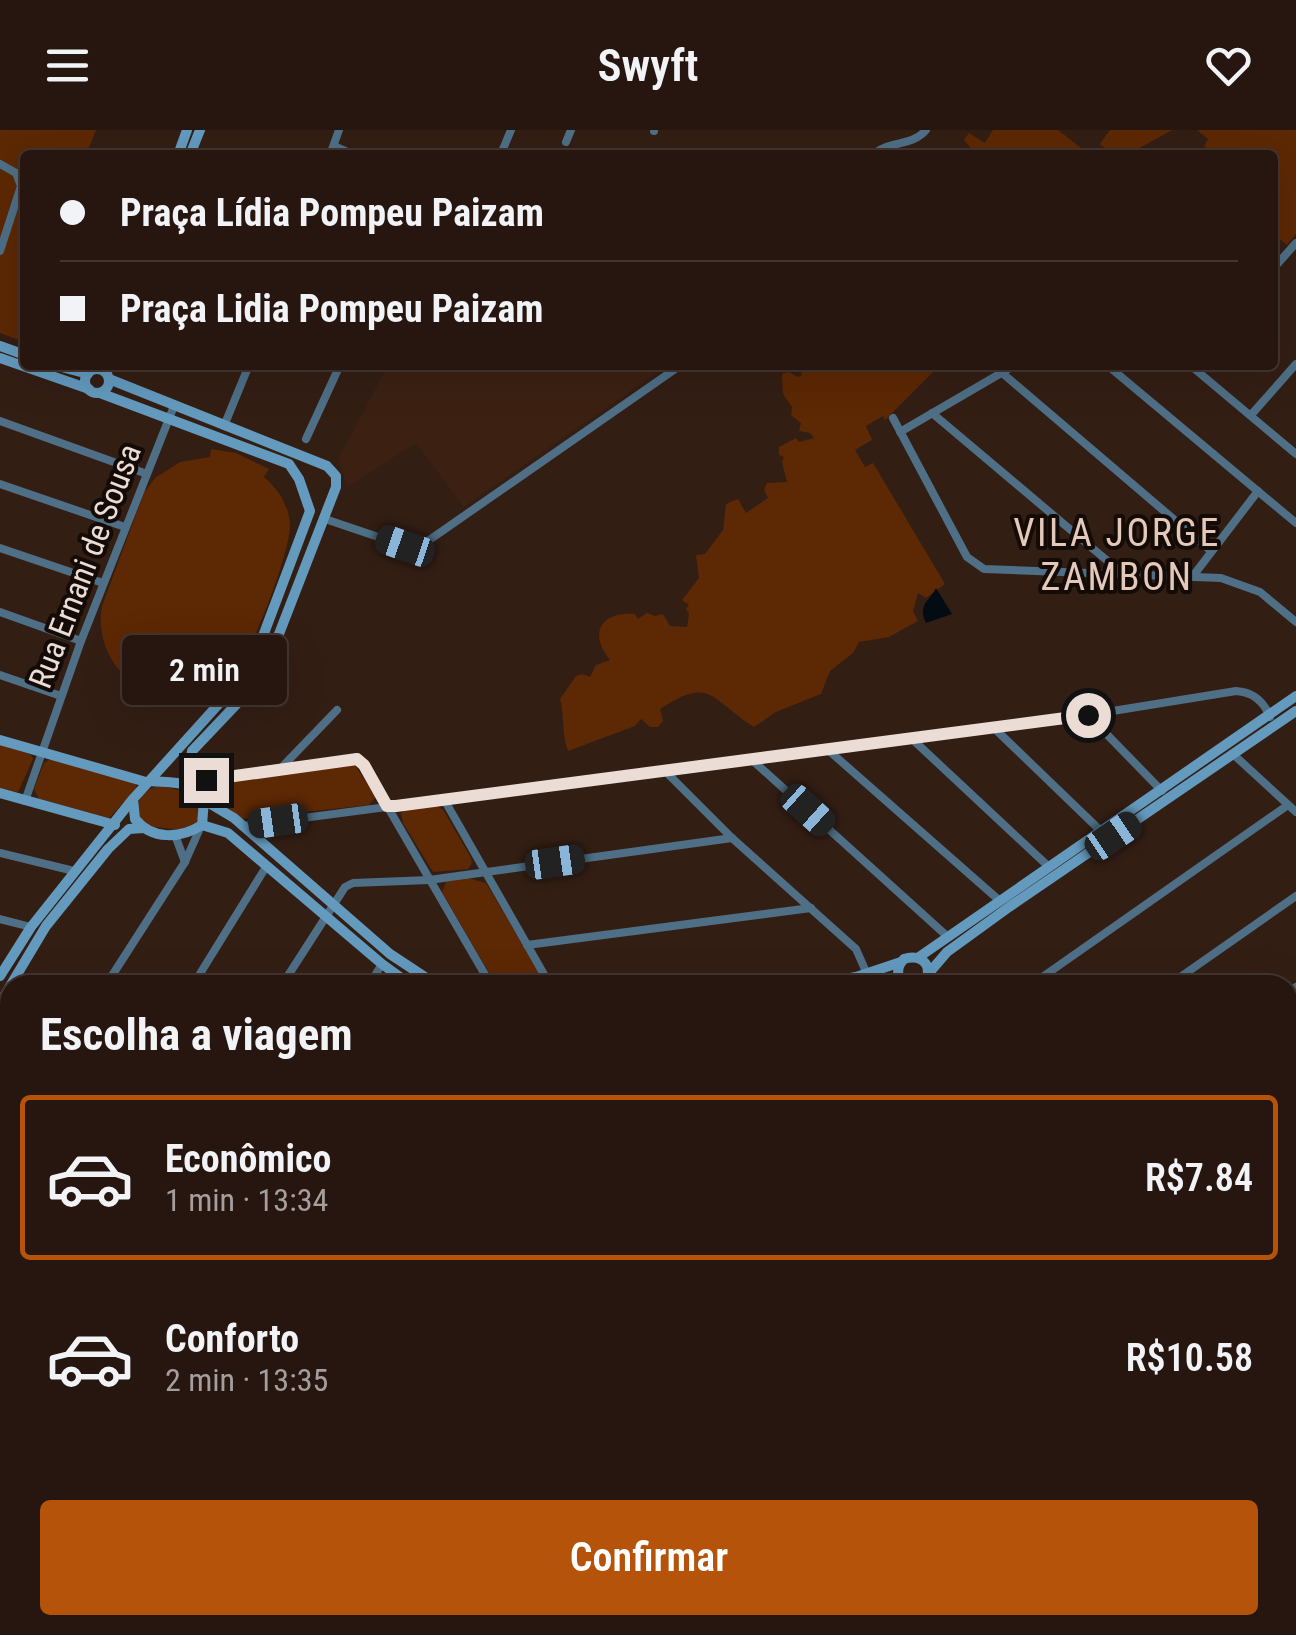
<!DOCTYPE html>
<html lang="pt">
<meta charset="utf-8">
<style>
body{margin:0;font-family:"Roboto Condensed",sans-serif;background:#2e1f18;color:#f1f3f6;height:100vh;display:flex;flex-direction:column;font-size:38px;white-space:nowrap}
*{box-sizing:border-box;margin:0}
p{font-size:32px;color:#a49f9e}
.icon{flex:none;width:55px;height:55px;fill:none;stroke:currentColor;stroke-width:2;stroke-linecap:round;stroke-linejoin:round}
.map{position:relative;flex:1;overflow:hidden}
.drawer{position:absolute;left:0px;top:845px;width:1298px;height:660px;display:flex;flex-direction:column;background:#26160f;border-radius:30px 30px 0 0;box-shadow:0 10px 40px #0002,0 0 0 2px #42352f}
.drawer>*{flex:none}
.hud{position:absolute;left:20px;top:20px;width:1258px;height:220px;border-radius:10px;box-shadow:0 10px 40px #0002,0 0 0 2px #42352f;display:grid;align-content:center;height:220px;padding:0 40px;background:#26160f}
.end{position:absolute;width:45px;height:45px;margin:-22px;border:12px solid #ebdcd5;background:#111;box-shadow:0 0 0 5px #111}
.from{border-radius:50%}
.bubble{position:absolute;height:70px;border-radius:10px;background:#26160f;box-shadow:0 10px 40px #0002,0 0 0 2px #42352f;font-size:32px;font-weight:600;line-height:70px;text-align:center}
.car{position:absolute;width:30px;height:60px;margin:-30px -15px;border-radius:12px;box-shadow:0 0 8px 2px #0007;background:linear-gradient(#222 24%,#8ab4d8 0 40%,#222 0 76%,#8ab4d8 0 86%,#222 0)}
.hud b{display:flex;align-items:center;gap:35px;height:95px;font-size:38px}
.hud b+b{border-top:2px solid #42352f}
.hud i{width:25px;height:25px;background:#f1f3f6}
ul{padding:0;list-style:none}
li{display:flex;align-items:center;gap:30px;height:165px;margin:0 20px 15px;padding:0 20px;border:5px solid transparent;border-radius:10px}
li div{flex:1}
li b{display:block;font-size:38px}
li em{font-style:normal;font-weight:600}
li.selected{border-color:#b45309}
li>.icon{width:90px;height:90px;stroke-width:1.5}
h2{padding:0 40px;font-size:45px;line-height:120px}
.primary-button{display:flex;gap:20px;margin-top:auto;padding:20px 40px}
.primary-button a{flex:1;height:115px;border-radius:10px;background:#b45309;color:#fff;font-size:40px;font-weight:600;line-height:115px;text-align:center}
header{display:flex;justify-content:space-between;align-items:center;height:130px;padding:0 40px;background:#26160f;font-size:45px;font-weight:600}
.map>svg:first-child{display:block}
</style>
<header><svg class="icon" aria-label="menu" viewBox="0 0 24 24"><path d="M4 6h16M4 12h16M4 18h16"/></svg>Swyft<svg class="icon" aria-label="heart" viewBox="0 0 24 24"><path d="M12 20l-8-8c-3-5 5-10 8-4 3-6 11-1 8 4z"/></svg></header>
<div class="map">
<svg width="1296" height="1505" viewBox="0 0 1296 1505">
<rect width="100%" height="100%" fill="#331e14"/>
<path fill="#3c2113" d="M388,235H668L464,377L416,313L348,357L338,330Z"/>
<g fill="#5d2804">
<path d="M0,0H96L86,25L59,19L57,25H25V193L19,210L0,203Z"/>
<path d="M993,0H1058L1090,25H977L964,10L969,3L985,13Z"/>
<path d="M1110,0H1172L1127,25H1113L1100,14Z"/>
<path d="M1197,0H1296V104L1287,115L1273,104L1272,25H1214L1204,16L1208,9Z"/>
<path d="M799,235H940L885,290L883,286L866,296L872,310L855,320L865,337L873,333L945,454L926,468L918,463L913,481L918,491L889,507L859,512L853,523L830,541L821,564L776,582L754,597C709,568 711,546 660,579L663,591L658,597H650L641,589L635,596L568,621C561,603 565,587 560,569L576,546L582,544L590,547L596,535L610,530C588,503 601,481 635,484L638,489L647,483L655,486L663,484L670,496L687,497L689,484L686,479L689,475L682,470L699,448L696,425L705,424L723,400L726,374L738,369L746,383L768,368L764,360L767,353L787,352L782,332L784,327L779,325V317L796,308L799,312L814,308L810,303L799,301L801,293L791,285L792,277L783,264L782,244L789,242L798,247L802,245Z"/>
<path d="M211,319L236,323L269,339L264,347C278,359 288,374 290,393C292,420 246,541 224,556C166,595 90,543 102,476L144,363L155,348L180,332L210,327Z"/>
<path d="M0,614L31,625L33,629L18,662L0,659Z"/>
<path d="M52,628L136,653V660L109,688L39,669L34,659L44,633Z"/>
<path d="M354,634L376,667L369,675L241,689L207,660V653Z"/>
<path d="M161,656L196,664L203,678L197,692L181,700L148,696L136,684C139,666 143,659 161,656Z"/>
<path d="M437,676L444,681L471,728L472,733L468,739L433,742L403,693L401,683L405,680Z"/>
<path d="M468,748L486,753L546,855H496L442,762L446,752Z"/>
<path d="M1288,1058L1296,1080V1203L1288,1207Z"/>
<path d="M508,1495H1075L1069,1505H498Z"/>
</g>
<path fill="#030b13" d="M936,458L952,484L926,493C917,474 930,471 936,458Z"/>
<g fill="none" stroke-linecap="round" stroke-linejoin="round">
<g stroke="#4e6f86" stroke-width="8">
<path d="M654,1V0"/>
<path d="M566,12L571,0"/>
<path d="M334,16L354,25"/>
<path d="M501,24L511,0"/>
<path d="M330,25L339,0"/>
<path d="M873,25C888,10 912,17 926,0"/>
<path d="M0,34L16,43L21,56L0,121"/>
<path d="M1272,140L1296,113"/>
<path d="M1107,235L1296,393"/>
<path d="M1190,235L1296,324"/>
<path d="M1001,242L1211,421"/>
<path d="M932,283L1123,444"/>
<path d="M1251,285L1296,234"/>
<path d="M893,288L967,427L984,439L1221,448L1260,462L1296,492"/>
<path d="M0,291L147,344"/>
<path d="M224,296L249,235"/>
<path d="M900,302L1015,235"/>
<path d="M306,309L340,235"/>
<path d="M0,354L125,397"/>
<path d="M325,389L405,416L425,413L681,235"/>
<path d="M0,418L103,453"/>
<path d="M1193,446L1258,361"/>
<path d="M0,482L81,511"/>
<path d="M0,545L61,566"/>
<path d="M1088,585L1162,661"/>
<path d="M993,597L1104,704"/>
<path d="M911,608L1048,736"/>
<path d="M827,619L1000,771"/>
<path d="M1234,625L1296,682"/>
<path d="M751,629L948,807"/>
<path d="M281,638L337,580"/>
<path d="M664,640L732,708L856,819L867,844"/>
<path d="M197,659L210,647L353,629L361,631L491,855"/>
<path d="M25,671L81,511L174,276"/>
<path d="M445,671L550,855"/>
<path d="M242,696L1088,585L1236,561C1254,562 1264,572 1270,587"/>
<path d="M175,705L185,732"/>
<path d="M0,723L74,741"/>
<path d="M0,789L31,797"/>
<path d="M527,815L811,778"/>
<path d="M106,855L185,732L201,696"/>
<path d="M193,855L266,737"/>
<path d="M282,855L345,757L353,753L429,750L732,708"/>
<path d="M369,855L382,834"/>
<path d="M1031,855L1288,675"/>
<path d="M1169,855L1296,766"/>
<path d="M1288,863L1296,857"/>
<path d="M0,957L10,963"/>
<path d="M1288,1049L1296,1062"/>
<path d="M0,1189L10,1187"/>
<path d="M1288,1253L1296,1254"/>
<path d="M1288,1318L1296,1319"/>
<path d="M1288,1381L1296,1382"/>
<path d="M1288,1444L1296,1445"/>
<path d="M1245,1495L1296,1504"/>
<path d="M489,1505L498,1495"/>
</g>
<g stroke="#639abe" stroke-width="10">
<path d="M178,25L187,0"/>
<path d="M190,25L200,0"/>
<path d="M0,216L25,225"/>
<path d="M0,228L89,259"/>
<path d="M54,235L88,244"/>
<circle cx="97" cy="251" r="12"/>
<path d="M109,249L327,336L336,346V357L265,540L249,561L192,621L191,630L197,659"/>
<path d="M100,263L289,334L299,349L310,381L254,530L243,547L133,669L135,689C152,710 180,709 202,695L204,670C194,650 171,653 151,651"/>
<path d="M0,610L146,652"/>
<path d="M0,663L115,695"/>
<path d="M204,670L234,688L390,824L437,855"/>
<path d="M202,695L228,703L382,834L411,855"/>
<path d="M919,827L1296,566"/>
<path d="M929,843L947,822L1009,777L1296,581"/>
<path d="M0,846L31,797L132,670"/>
<path d="M814,855L856,847L901,832"/>
<path d="M905,855C896,847 896,837 904,829C924,822 936,840 922,855"/>
<path d="M0,873L46,796L108,719L129,699L144,698"/>
<path d="M1288,1214L1296,1212"/>
<path d="M1288,1230L1296,1228"/>
<path d="M0,1365L10,1367"/>
<path d="M389,1495L416,1505"/>
<path d="M1078,1505L1084,1495"/>
<path d="M1097,1505L1103,1495"/>
</g>
<g stroke="#ab9a92" stroke-width="2.5" stroke-dasharray="20 10" stroke-linecap="butt">
<path d="M0,1420L10,1424"/>
<path d="M227,1495L265,1505"/>
</g>
</g>
<g fill="none" stroke-linecap="round" stroke-linejoin="round">
<path stroke="#ebdcd5" stroke-width="12" d="M206,650L357,629L364,635L387,676H396L1088,585"/>
</g>
<g text-anchor="middle" stroke-width="8" stroke-linejoin="round" paint-order="stroke">
<g font-size="32" fill="#ebdcd5" stroke="#140b07">
<text transform="translate(85 436) rotate(-69)" y="11">Rua Ernani de Sousa</text>
</g>
<g font-size="38" letter-spacing="2.5" fill="#e4c8ba" stroke="#140b07">
<text x="1117" y="416">VILA JORGE<tspan x="1117" dy="44">ZAMBON</tspan></text>
</g>
</g>
</svg>
<i class="end from" style="left:1088px;top:585px"></i>
<i class="end" style="left:206px;top:650px"></i>
<div class="bubble" style="left:122px;top:505px;width:165px">2 min</div>
<i class="car" style="left:405px;top:416px;rotate:289deg"></i>
<i class="car" style="left:808px;top:680px;rotate:132deg"></i>
<i class="car" style="left:278px;top:691px;rotate:262deg"></i>
<i class="car" style="left:1113px;top:706px;rotate:56deg"></i>
<i class="car" style="left:555px;top:732px;rotate:82deg"></i>
<div class="hud">
<b><i class="from"></i>Praça Lídia Pompeu Paizam</b>
<b><i></i>Praça Lidia Pompeu Paizam</b>
</div>
<section class="drawer">
<h2>Escolha a viagem</h2>
<ul>
<li class="selected"><svg class="icon" aria-label="car" viewBox="0 0 24 24"><path d="M5 17H2v-5l4-1 3-4h7l3 4 3 1v5h-3M9 17h6M6 11h13"/><circle cx="7" cy="17" r="2"/><circle cx="17" cy="17" r="2"/></svg><div><b>Econômico</b><p>1 min · 13:34</p></div><em>R$7.84</em></li>
<li><svg class="icon" aria-label="car" viewBox="0 0 24 24"><path d="M5 17H2v-5l4-1 3-4h7l3 4 3 1v5h-3M9 17h6M6 11h13"/><circle cx="7" cy="17" r="2"/><circle cx="17" cy="17" r="2"/></svg><div><b>Conforto</b><p>2 min · 13:35</p></div><em>R$10.58</em></li>
</ul>
<div class="primary-button"><a>Confirmar</a></div>
</section>
</div>
